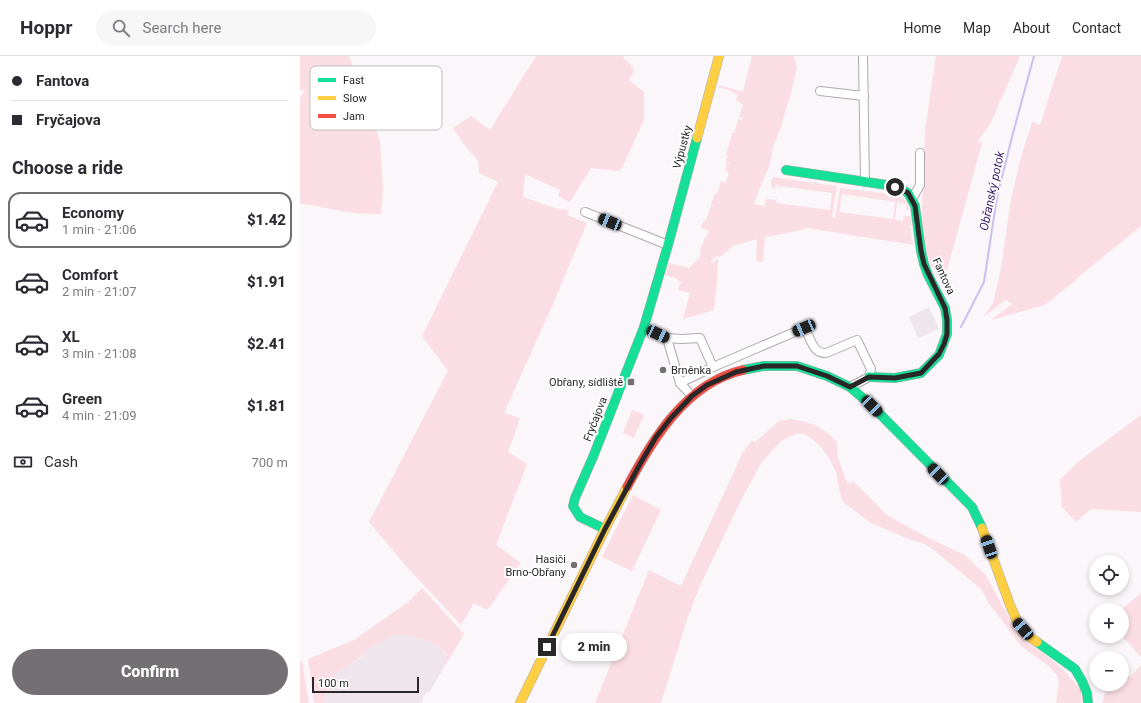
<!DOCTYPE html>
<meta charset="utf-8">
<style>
body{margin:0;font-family:Roboto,sans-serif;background:#f7f7f7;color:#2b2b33;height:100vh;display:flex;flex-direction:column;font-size:15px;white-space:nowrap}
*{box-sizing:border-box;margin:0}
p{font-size:13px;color:#7c7c81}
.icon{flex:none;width:22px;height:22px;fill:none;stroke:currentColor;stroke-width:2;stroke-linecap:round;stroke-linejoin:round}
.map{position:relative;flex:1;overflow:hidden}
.side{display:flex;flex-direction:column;background:#fff;width:300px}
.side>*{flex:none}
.hud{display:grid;align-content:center;height:88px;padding:0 12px;background:#fff}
.tools{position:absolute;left:789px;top:499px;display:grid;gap:8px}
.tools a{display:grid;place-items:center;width:40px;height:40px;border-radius:50%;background:#fff;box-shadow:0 2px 6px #0003;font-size:20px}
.scale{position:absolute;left:12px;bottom:10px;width:107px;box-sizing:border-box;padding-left:4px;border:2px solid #2a2729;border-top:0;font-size:11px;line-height:14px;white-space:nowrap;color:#2a2729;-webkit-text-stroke:3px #fff;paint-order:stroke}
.end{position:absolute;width:18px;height:18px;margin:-9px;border:5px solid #2a2729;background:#fff;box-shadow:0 0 0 2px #fff}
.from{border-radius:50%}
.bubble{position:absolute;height:28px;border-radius:14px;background:#fff;box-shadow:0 2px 6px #0003;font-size:13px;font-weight:800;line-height:28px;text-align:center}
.car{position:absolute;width:12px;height:24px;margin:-12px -6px;border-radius:5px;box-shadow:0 0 3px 1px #0007;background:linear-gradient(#222 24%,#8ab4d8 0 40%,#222 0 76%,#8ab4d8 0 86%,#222 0)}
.hud b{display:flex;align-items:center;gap:14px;height:38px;font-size:15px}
.hud b+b{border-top:1px solid #e1e1e2}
.hud i{width:10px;height:10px;background:#2b2b33}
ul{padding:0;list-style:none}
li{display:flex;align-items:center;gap:12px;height:56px;margin:0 8px 6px;padding:0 4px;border:2px solid transparent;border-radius:12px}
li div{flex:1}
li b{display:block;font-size:15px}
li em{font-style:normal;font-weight:800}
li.current{border-color:#736f72}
li>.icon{width:36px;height:36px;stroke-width:1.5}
h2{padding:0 12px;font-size:18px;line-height:48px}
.pay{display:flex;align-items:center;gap:10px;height:44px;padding:0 12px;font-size:15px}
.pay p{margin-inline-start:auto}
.action{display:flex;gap:8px;margin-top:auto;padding:8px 12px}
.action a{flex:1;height:46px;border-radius:24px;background:#736f72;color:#fff;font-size:16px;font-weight:800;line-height:46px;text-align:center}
header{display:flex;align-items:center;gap:24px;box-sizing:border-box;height:56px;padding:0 20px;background:#fff;border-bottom:1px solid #e1e1e2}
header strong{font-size:19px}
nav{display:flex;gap:22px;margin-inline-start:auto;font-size:14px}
.search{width:280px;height:36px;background:#f7f7f7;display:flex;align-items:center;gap:10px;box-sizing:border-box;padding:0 14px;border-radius:22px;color:#7c7c81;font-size:15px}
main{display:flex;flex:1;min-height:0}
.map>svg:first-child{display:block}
</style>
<header>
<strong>Hoppr</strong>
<div class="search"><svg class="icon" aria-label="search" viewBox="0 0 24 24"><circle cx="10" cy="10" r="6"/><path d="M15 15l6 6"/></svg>Search here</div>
<nav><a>Home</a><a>Map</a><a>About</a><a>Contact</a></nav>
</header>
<main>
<section class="side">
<div class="hud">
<b><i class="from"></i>Fantova</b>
<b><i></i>Fryčajova</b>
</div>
<h2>Choose a ride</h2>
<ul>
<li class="current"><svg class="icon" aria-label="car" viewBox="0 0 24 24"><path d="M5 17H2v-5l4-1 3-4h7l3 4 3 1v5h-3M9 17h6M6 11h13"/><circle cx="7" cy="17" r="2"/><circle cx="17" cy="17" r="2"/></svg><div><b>Economy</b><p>1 min · 21:06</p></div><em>$1.42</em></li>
<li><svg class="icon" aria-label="car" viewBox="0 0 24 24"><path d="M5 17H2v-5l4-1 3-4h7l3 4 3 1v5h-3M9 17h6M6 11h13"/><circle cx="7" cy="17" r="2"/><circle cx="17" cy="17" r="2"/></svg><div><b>Comfort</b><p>2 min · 21:07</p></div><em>$1.91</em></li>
<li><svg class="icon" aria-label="car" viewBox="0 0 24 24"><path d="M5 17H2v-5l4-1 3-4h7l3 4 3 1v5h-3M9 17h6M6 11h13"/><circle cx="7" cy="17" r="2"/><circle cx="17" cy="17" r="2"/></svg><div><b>XL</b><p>3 min · 21:08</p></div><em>$2.41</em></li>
<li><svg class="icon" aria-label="car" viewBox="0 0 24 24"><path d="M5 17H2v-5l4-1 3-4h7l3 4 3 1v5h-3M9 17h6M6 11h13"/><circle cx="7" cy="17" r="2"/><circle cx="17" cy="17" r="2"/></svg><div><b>Green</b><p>4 min · 21:09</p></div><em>$1.81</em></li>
</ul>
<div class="pay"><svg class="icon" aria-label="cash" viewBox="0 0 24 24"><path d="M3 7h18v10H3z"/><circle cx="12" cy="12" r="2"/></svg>Cash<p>700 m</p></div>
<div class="action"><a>Confirm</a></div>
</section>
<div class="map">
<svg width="841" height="647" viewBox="0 0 841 647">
<rect width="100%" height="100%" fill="#faf6fa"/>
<g fill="#efe5ed">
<path d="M629,251L639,273L618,282L609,261Z"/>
<path d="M106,578L136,588L146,599V608L130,635L126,637L123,642L122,647H25L24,639L37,616L45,612L64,600V595L93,580Z"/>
</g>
<g fill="#fadee3" fill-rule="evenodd">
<path d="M0,0H49L80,85L83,136L81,158C64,158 47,157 31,153C20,151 11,148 0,148V43L5,33L0,34Z"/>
<path d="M236,0H322L333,11V16L329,24L344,36V64L321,114L316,115L291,112L270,146L258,140L260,134L225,118L223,141L258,153L269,154L267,159L287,167L253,248L204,357L220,362L208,396L227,408L196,489L221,507L187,554L174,547L161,569L105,509L69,466L148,315L122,280L198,126L179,117L178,105L163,87L153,72L171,60L190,74Z"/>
<path d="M452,0H494L497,11L491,37L480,74L474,88L469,111L458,136L454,148L465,150L466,143L476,144L477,140L476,147L530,154L532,137L479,130L478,134V129L476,128L475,133C469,131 471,126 473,121L537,130L532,161L535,162L540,132L597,139L604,143L610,154H606V148L597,146L595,164L603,165L604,159L611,161L612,170H610L612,185L614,189L507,172L488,177L465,181L463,206L456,205L457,183L433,190L420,201L417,200L410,206L413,207L418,202L417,227L414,254L383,263L390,237L378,234L379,228H381V226L377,224L378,223L365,219L369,207L389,212L397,204V202L399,203L401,196L400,195L402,188H403L405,181H407L409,175L401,172L403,166H405L411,150L414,151V150L411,149L415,137L417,138L421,125L426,127L429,116L425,114L427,107L430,108V107L425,106L428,100L426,99L432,77H434L438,63L442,64L443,62L439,61L443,49L441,47L436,45L438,38H435L434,36L418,31V29L443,36ZM542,138L595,146L593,163L539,156Z"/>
<path d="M636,0H719L718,5L690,68L678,85L682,87L643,229L630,208L623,188L622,155L625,74Z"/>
<path d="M762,0H841V170L777,222V223L745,249L691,264L712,248L706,244L683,261L693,247L701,212L711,143L722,97L732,66L740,69Z"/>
<path d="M332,354L344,359L334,382L323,377Z"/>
<path d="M841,359V456L791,453L777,465H775L762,451L760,424L778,406Z"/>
<path d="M491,363C513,367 522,370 537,386V399L545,421L544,422L550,428L553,425L587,459L628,482L663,498L685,518L716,574L738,594L763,613L781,634V647H756L759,627L757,619L749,610L721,590L709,574L698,559L689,548L682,534L635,495L623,487L611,484L571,467L543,446L540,437L536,416L529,402L521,391L512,383L504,378H496L490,380L480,386L462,406L440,446L400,530L388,560L361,647H295L349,514L381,530L443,396L452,384L455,386L479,365Z"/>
<path d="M333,439L361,454L332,515L302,501Z"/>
<path d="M122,532L164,578L146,608V598L136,588L106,578L93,580L64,595V599L45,612L37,616L24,639L25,647H14L8,603L54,584L108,546Z"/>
<path d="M841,537V601L822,580V554H821Z"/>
<path d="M2,605L9,647H0V606Z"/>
<path d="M841,609V647H802L808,628H822V616L830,621Z"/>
</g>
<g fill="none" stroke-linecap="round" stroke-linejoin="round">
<path stroke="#ccbff1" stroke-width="2" d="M661,271L684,226L697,141L713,77L734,0"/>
<defs>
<g id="street">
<path d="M563,0L565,126"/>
<path d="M520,35L564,40"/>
<path d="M612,143L620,129V97"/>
<path d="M285,156L368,189"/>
<path d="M344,271L367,282L380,327L392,340"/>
<path d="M367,282L381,283L400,282L413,311"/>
<path d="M380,327L413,311L504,272C511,281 512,298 526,297L557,284L571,313L569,321L550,331"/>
</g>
<g id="fast">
<path d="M486,114L587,129L603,134L608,137L615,150L621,195L624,208L628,219L645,252L647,264V278L639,299L621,317L595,322L569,321"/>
<path d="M443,314L464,310H497L527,320L550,331L572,350L672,451L682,472"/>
<path d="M305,473L280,461L273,450L275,442L293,401L344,271L368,189L397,82"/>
<path d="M737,586L775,613L782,625L787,637L788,647"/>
</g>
<g id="slow">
<path d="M397,82L419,0"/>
<path d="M682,472L710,549L717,565L730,581L737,586"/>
<path d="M220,647L305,473L327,431"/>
</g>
<path id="jam" d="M327,431C352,384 386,327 443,314"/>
</defs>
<use href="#street" stroke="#aeaaad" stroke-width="10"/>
<use href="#fast" stroke="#aeaaad" stroke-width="10"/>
<use href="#slow" stroke="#aeaaad" stroke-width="10"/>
<use href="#jam" stroke="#aeaaad" stroke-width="10"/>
<use href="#street" stroke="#fefefe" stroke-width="8"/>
<use href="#fast" stroke="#16e098" stroke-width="9"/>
<use href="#slow" stroke="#ffcf43" stroke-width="9"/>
<use href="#jam" stroke="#f24e42" stroke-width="9"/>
</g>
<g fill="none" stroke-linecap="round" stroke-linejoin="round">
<path stroke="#2a2729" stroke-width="5" d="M247,591L305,473L340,408L356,381L371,362L392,340L407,329L436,316L464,310H497L527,320L550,331L569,321L595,322L621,317L639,298L644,288L647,278V264L645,252L624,208L621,195L615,150L608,137L603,134L595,131"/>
</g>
<g fill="#736f72" stroke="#fff" stroke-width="1.5">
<circle cx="363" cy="314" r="4"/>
<rect x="327" y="322" width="8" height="8" rx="2"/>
<circle cx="274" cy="509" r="4"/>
</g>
<g text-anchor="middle" stroke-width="4" stroke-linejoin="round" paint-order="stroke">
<g font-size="11" fill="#2a2729" stroke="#fff">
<text transform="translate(382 91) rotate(-75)" y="4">Výpustky</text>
<text transform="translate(644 220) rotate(65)" y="4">Fantova</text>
<text transform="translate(295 363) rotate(-69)" y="4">Fryčajova</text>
</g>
<g font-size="11" fill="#2a2729" stroke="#fff" text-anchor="end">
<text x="371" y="318" text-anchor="start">Brněnka</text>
<text x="323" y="330">Obřany, sídliště</text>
<text x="266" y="507">Hasiči<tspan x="266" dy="13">Brno-Obřany</tspan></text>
</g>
<g font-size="12" font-style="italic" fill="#391c6b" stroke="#fff">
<text transform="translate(692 135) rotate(-78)" y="4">Obřanský potok</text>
</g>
</g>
<rect x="10" y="10" width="132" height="64" rx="6" fill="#fff" stroke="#bfbebf" stroke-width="1"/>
<rect x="18" y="22" width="18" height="4" fill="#16e098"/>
<rect x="18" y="40" width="18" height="4" fill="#ffcf43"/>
<rect x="18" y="58" width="18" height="4" fill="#f24e42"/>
<g font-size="11" fill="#2a2729">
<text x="43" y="28">Fast</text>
<text x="43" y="46">Slow</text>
<text x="43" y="64">Jam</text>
</g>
</svg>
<div class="tools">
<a><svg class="icon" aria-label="locate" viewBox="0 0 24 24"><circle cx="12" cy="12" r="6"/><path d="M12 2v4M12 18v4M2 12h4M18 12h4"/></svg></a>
<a>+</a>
<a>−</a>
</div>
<div class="scale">100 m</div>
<i class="end from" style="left:595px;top:131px"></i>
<i class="end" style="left:247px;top:591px"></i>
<div class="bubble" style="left:261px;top:577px;width:66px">2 min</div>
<i class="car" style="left:310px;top:166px;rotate:292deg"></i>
<i class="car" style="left:504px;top:272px;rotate:247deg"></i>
<i class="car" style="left:358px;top:278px;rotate:115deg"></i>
<i class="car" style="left:572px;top:350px;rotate:136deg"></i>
<i class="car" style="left:638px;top:418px;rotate:316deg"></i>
<i class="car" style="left:689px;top:491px;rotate:341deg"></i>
<i class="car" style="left:723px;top:573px;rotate:319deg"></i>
</div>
</main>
